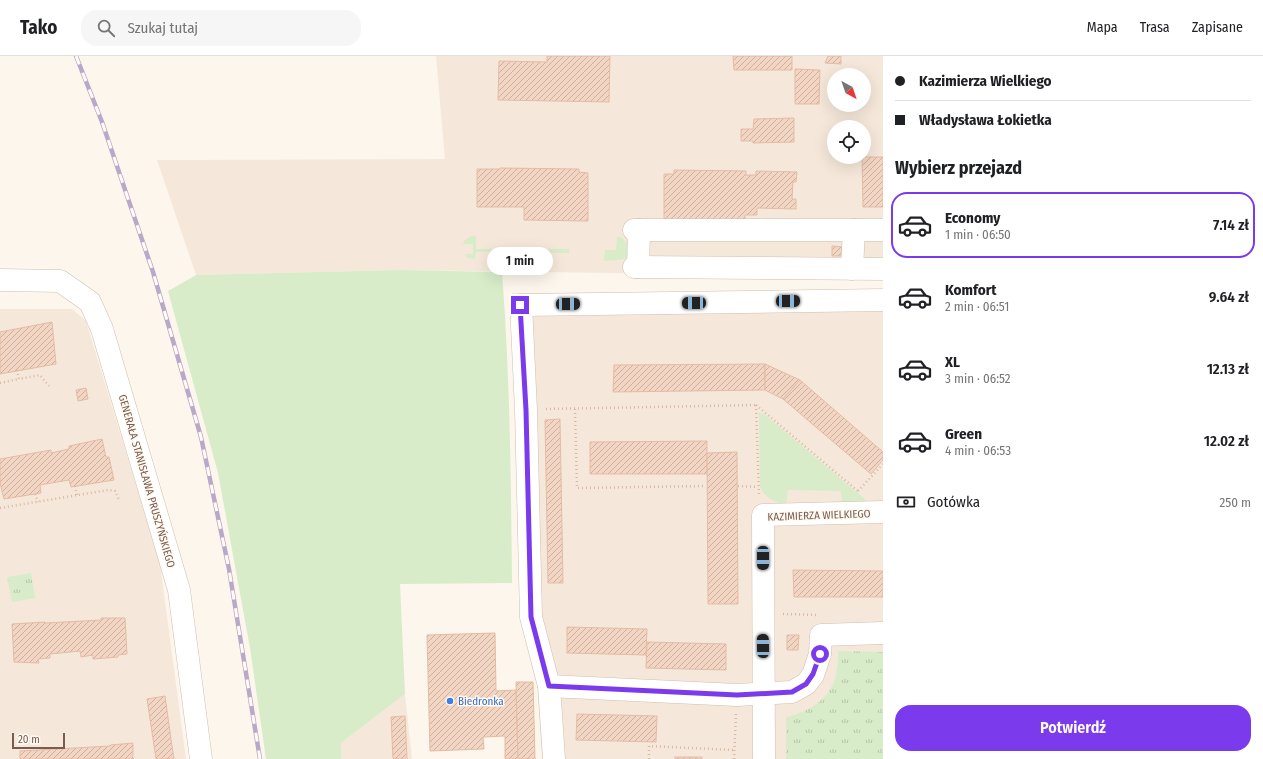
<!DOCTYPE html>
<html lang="pl">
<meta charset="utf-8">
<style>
body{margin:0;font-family:"Fira Sans Condensed",sans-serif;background:#f6f6f6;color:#202124;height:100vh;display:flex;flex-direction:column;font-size:15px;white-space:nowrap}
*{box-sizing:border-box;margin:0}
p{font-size:13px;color:#757577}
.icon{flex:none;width:22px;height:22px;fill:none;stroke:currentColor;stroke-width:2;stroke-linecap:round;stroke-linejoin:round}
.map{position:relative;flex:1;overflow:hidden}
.details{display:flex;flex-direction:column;background:#fff;width:380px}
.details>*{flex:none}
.hud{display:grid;align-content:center;height:88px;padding:0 12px;background:#fff}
.needle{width:26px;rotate:140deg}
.fabs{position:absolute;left:827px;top:12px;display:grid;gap:8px}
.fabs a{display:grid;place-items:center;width:44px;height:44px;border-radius:50%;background:#fff;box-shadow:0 4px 16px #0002;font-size:20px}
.scale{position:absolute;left:12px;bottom:10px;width:53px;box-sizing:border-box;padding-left:4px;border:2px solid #7a5c4d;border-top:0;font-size:11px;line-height:14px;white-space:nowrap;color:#7a5c4d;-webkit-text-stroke:3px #fffaf3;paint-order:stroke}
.end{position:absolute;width:18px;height:18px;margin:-9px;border:5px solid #7c3aed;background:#fff;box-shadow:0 0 0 2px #fff}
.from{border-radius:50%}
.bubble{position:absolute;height:28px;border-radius:14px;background:#fff;box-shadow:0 4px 16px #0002;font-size:13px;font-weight:600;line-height:28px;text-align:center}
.car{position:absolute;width:12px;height:24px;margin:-12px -6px;border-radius:5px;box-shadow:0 0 3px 1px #0007;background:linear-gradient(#222 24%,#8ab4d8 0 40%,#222 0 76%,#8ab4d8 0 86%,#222 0)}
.hud b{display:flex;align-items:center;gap:14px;height:38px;font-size:15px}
.hud b+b{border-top:1px solid #e0e0e0}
.hud i{width:10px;height:10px;background:#202124}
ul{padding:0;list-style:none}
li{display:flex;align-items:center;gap:12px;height:66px;margin:0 8px 6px;padding:0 4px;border:2px solid transparent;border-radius:16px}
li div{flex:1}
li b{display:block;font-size:15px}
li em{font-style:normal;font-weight:600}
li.active{border-color:#7c3aed}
li>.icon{width:36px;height:36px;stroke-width:1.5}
h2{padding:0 12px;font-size:18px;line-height:48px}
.pay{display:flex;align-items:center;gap:10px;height:44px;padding:0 12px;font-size:15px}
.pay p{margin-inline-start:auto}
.button{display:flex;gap:8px;margin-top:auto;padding:8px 12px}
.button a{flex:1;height:46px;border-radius:16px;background:#7c3aed;color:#fff;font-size:16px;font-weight:600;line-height:46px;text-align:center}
header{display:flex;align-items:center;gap:24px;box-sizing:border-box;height:56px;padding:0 20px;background:#fff;border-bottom:1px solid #e0e0e0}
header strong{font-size:19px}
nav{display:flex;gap:22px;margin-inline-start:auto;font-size:14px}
.search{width:280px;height:36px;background:#f6f6f6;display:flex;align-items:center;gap:10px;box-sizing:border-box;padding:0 14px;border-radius:16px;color:#757577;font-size:15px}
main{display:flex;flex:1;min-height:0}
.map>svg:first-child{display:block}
</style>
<header>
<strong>Tako</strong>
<div class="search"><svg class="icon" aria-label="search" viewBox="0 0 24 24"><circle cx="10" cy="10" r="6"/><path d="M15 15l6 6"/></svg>Szukaj tutaj</div>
<nav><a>Mapa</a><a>Trasa</a><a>Zapisane</a></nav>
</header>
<main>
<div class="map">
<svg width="883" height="703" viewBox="0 0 883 703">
<defs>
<pattern id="park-tufts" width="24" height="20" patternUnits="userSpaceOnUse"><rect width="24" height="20" fill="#d8ecc9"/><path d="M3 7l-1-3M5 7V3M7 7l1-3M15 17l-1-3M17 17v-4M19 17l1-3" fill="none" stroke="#b4c2a5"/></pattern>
<pattern id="building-hatch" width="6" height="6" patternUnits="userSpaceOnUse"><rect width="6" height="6" fill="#f3d5c3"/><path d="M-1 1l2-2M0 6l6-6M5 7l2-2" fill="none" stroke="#cab0a1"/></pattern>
</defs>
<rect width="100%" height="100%" fill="#fdf6ec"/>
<g fill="#f5e8da" fill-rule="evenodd">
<path d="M436,0H883V221L401,214L196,219L157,104L445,103ZM834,19H864V49H834ZM834,71H864V101H834Z"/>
<path d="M883,236V703H542L512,237Z"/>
<path d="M0,253H72L86,265L160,508L186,703H0Z"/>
<path d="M405,638L412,703H341V687Z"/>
</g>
<g fill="#d8ecc9">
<path d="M471,180H476V193H569V197L476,196L475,203L468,202L464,198H473V188H464L462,190L465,184Z"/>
<path d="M617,181H621L630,190L628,201L620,204L604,205L605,194H616Z"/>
<path d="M401,214L502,216C510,319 511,423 512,527L400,528L405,638L341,687V703H266L250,592L218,417L168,235L196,219Z"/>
<path d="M759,357L764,358L866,444L865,448L842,449L841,435L788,434L786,449C775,446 765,442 760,431Z"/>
</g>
<g fill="url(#park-tufts)">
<path d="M31,517L35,542L12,546L7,521Z"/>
<path d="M838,595L883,596V703H786V661C810,656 834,641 837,613C838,607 838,601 838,595Z"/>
</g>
<g fill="url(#building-hatch)" stroke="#e6bba3">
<path d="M547,0H610L609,46L498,44L499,5L547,6Z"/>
<path d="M733,0H792V14H734Z"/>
<path d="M828,0H841V8L825,7Z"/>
<path d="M795,13L820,14L819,48H795Z"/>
<path d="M794,62V86L753,87V85H741V73H753L754,63Z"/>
<path d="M862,101H883V151H863Z"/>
<path d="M500,112L579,113V116L588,117V165L524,164V151H477V113H500Z"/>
<path d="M674,114L746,115V119H756V115L797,116L796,126H793L792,143H796V153L757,152V159H745V166L664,165V118H674Z"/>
<path d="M832,190L842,191L841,200H832Z"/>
<path d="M52,266L56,308L0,318V276Z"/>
<path d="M765,308V334L613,336L614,309Z"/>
<path d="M765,308L800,324L783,343L765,334Z"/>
<path d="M800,324L883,396V404L871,418L783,343Z"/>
<path d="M86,332L88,343L78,345L76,334Z"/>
<path d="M560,363L563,527H548L545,364Z"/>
<path d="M102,383L106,401H109L114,424L71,431L69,424L40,429L41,437L4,443L0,427V403L51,394V397L69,393V390Z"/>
<path d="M707,385V418H590V386Z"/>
<path d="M737,396L738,548H708L707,397Z"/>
<path d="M793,514L883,515V541H794Z"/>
<path d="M101,562H125L127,598L118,599V601L93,603V599L81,601L80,595L50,598V602L38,603L39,607L14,606L12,568L45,566V567L102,564Z"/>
<path d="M567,571L647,573L646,599L567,597Z"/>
<path d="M495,577L496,635L516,634L518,703H505V680L483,681L484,693L430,695L427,579Z"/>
<path d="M787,579H799L798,594H787Z"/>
<path d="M647,586L726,588V614L646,612Z"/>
<path d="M516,626H533L535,703H518Z"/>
<path d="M165,640L171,683L174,703H156L147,643Z"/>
<path d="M577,658L657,660L656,686L576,684Z"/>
<path d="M405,660L407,703H393L391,661Z"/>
<path d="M133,687V703H20V695L110,690V689Z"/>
<rect x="675" y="701" width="27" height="2"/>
</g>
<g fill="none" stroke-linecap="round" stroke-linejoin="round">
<defs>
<g id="minor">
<path d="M634,174H883"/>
<path d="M634,211L883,213"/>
<path d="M638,211L639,174"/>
<path d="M852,213L854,174"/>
<path d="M0,224L60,225L90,246L102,273L179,534L201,703"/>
<path d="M549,630L737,639L792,636L806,628L813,619L820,598L821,579L883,577"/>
<path d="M554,703L549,630L531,561L526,354L521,249L883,244"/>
<path d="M764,703L763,459L883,456"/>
</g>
</defs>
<use href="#minor" stroke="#d1beb0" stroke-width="23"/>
<g stroke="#d9b8a5" stroke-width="2.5" stroke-dasharray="1 3" stroke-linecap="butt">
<path d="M17,314L19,323L40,319L49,330"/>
<path d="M0,327L19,323"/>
<path d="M756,349L859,436"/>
<path d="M756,349L759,440"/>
<path d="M546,353L756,349"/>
<path d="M575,353L577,432L703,430"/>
<path d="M75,430L77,439"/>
<path d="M738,430L758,431"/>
<path d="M858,435L883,408"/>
<path d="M35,438L38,446"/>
<path d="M0,452L108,434L115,435L119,444"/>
<path d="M783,558L818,559"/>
<path d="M649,703V690L734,694"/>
<path d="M734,703L736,658"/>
</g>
<use href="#minor" stroke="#fff" stroke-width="22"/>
<defs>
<path id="rail" d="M76,0L102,66L153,216L201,381L229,513L260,703"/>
</defs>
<use href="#rail" stroke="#b9a8c9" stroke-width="4.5"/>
<use href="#rail" stroke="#fffaf3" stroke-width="3" stroke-dasharray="9" stroke-linecap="butt"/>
</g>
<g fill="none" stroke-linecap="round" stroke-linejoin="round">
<path stroke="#7c3aed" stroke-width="5" d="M520,249L526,354L531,561L549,630L737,639L792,636L806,628L813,618L820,598"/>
</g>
<circle fill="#3f7fe0" stroke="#fffaf3" stroke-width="1.5" cx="450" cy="645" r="4"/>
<g text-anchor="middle" stroke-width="3" stroke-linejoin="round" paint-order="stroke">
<g font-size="11" fill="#7a5c4d" stroke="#fffaf3">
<text transform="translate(147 425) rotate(74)" y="4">GENERAŁA STANISŁAWA PRUSZYŃSKIEGO</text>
<text transform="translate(819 459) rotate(-2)" y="4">KAZIMIERZA WIELKIEGO</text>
</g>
<g font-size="11" fill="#366cbe" stroke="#fffaf3" text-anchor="start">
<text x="458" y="649">Biedronka</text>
</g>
</g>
</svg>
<div class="fabs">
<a><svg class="needle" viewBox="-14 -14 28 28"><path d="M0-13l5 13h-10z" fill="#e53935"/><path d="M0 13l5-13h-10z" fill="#757577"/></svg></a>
<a><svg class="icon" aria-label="locate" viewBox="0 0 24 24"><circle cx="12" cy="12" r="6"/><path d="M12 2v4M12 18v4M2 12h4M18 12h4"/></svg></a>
</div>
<div class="scale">20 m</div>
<i class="end from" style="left:820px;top:598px"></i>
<i class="end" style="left:520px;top:249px"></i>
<div class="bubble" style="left:487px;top:191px;width:66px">1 min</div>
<i class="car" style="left:788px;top:245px;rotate:89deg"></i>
<i class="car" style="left:694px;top:247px;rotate:269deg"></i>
<i class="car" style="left:568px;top:248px;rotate:89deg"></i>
<i class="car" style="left:763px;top:502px;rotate:180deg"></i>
<i class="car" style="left:763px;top:590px;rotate:359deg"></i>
</div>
<section class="details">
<div class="hud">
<b><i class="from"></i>Kazimierza Wielkiego</b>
<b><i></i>Władysława Łokietka</b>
</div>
<h2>Wybierz przejazd</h2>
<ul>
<li class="active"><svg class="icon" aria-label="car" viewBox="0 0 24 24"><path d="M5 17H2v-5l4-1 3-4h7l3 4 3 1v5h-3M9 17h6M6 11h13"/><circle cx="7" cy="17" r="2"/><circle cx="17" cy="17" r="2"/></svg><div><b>Economy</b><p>1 min · 06:50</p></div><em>7.14 zł</em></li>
<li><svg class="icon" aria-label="car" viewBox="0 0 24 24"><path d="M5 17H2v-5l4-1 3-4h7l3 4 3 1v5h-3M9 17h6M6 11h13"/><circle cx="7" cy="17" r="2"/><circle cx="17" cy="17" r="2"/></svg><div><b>Komfort</b><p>2 min · 06:51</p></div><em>9.64 zł</em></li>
<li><svg class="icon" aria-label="car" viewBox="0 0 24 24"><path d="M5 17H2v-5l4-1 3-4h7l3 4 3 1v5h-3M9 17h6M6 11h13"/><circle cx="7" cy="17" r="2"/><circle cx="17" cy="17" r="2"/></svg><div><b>XL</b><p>3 min · 06:52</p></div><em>12.13 zł</em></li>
<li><svg class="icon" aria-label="car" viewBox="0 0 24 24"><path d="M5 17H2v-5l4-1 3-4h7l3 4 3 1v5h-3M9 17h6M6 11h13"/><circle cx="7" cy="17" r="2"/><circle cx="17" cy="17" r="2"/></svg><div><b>Green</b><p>4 min · 06:53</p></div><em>12.02 zł</em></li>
</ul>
<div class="pay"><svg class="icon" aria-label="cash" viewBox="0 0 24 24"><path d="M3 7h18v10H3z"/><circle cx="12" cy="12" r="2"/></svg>Gotówka<p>250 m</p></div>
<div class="button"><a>Potwierdź</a></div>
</section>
</main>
